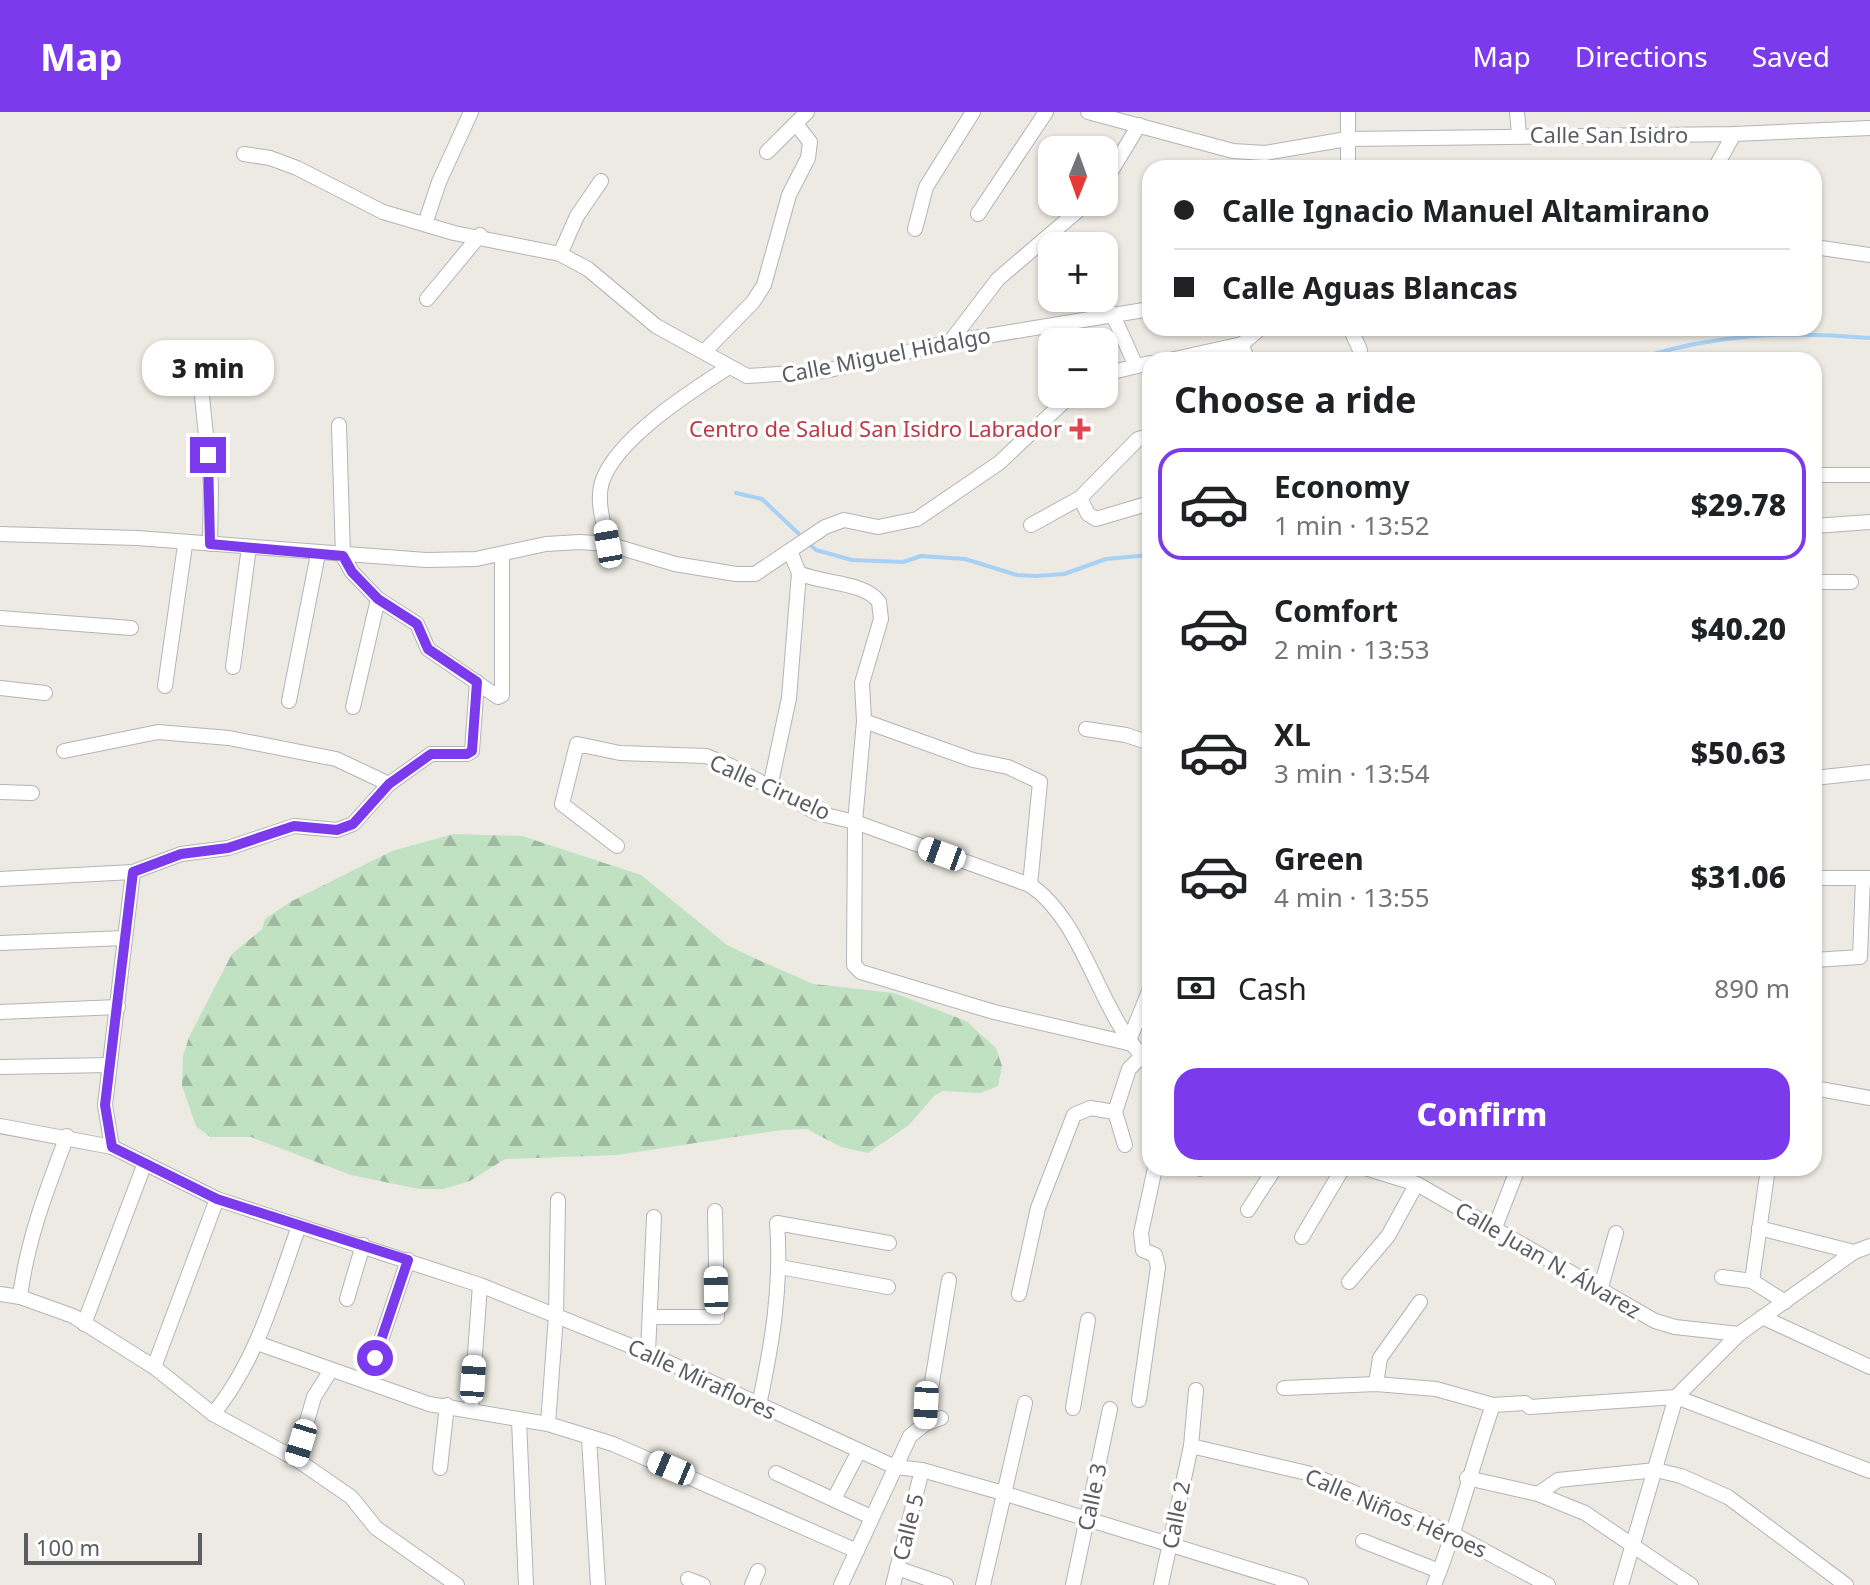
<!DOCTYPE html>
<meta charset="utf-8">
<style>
body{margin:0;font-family:"Noto Sans",sans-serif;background:#f2f2f2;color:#202124;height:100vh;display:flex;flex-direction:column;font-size:30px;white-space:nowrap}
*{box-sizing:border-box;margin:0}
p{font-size:26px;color:#757577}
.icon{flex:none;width:44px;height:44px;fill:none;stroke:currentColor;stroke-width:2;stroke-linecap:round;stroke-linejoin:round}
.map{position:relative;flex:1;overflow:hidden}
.drawer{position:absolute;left:1142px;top:240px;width:680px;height:824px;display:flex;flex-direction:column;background:#fff;border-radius:24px;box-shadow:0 2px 6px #0004}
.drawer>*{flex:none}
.top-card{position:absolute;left:1142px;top:48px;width:680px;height:176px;border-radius:24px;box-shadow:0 2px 6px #0004;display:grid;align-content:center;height:176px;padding:0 32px;background:#fff}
.needle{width:52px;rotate:181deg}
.buttons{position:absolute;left:1038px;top:24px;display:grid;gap:16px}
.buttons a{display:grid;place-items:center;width:80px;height:80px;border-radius:16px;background:#fff;box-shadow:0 2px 6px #0004;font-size:40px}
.scale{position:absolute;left:24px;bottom:20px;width:178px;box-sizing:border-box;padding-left:8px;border:4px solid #5b5d62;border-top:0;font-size:22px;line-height:28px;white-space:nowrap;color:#5b5d62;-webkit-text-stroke:6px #fff;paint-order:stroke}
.end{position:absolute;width:36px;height:36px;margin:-18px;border:10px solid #7c3aed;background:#fff;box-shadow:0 0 0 4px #fff}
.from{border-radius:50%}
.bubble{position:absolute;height:56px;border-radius:24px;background:#fff;box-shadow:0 2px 6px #0004;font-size:26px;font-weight:800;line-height:56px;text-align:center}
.car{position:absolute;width:24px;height:48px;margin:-24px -12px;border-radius:10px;box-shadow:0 0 6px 2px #0007;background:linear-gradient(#fff 24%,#345 0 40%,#fff 0 76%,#345 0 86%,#fff 0)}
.top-card b{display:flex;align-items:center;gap:28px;height:76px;font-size:30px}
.top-card b+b{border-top:2px solid #e0e0e0}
.top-card i{width:20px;height:20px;background:#202124}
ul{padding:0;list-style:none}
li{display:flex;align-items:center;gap:24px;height:112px;margin:0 16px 12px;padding:0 16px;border:4px solid transparent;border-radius:24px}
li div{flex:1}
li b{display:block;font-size:30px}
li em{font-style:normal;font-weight:800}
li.selected{border-color:#7c3aed}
li>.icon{width:72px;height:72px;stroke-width:1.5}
h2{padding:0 32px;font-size:36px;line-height:96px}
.pay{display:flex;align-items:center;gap:20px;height:88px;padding:0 32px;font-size:30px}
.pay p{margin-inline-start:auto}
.cta{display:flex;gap:16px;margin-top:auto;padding:16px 32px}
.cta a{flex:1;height:92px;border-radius:24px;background:#7c3aed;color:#fff;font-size:32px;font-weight:800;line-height:92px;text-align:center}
header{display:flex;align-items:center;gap:48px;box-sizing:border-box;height:112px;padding:0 40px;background:#7c3aed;color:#fff}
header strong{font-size:38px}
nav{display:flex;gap:44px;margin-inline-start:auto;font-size:28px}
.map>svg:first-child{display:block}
</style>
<header>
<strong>Map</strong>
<nav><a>Map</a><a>Directions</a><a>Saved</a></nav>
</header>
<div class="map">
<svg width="1870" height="1473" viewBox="0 0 1870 1473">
<defs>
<pattern id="forest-firs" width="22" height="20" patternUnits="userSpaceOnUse" patternTransform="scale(2)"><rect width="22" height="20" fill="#c1e1c3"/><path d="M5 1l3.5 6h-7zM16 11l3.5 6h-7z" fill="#a0baa2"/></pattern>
</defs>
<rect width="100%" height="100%" fill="#eceae2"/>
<path fill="url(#forest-firs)" d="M454,722L522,724L641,763L727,833L754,846L813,872L894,881L966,909L996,936L1002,954L998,974L981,981L943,979L934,984L909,1013L868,1041L841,1035L807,1017L781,1018L617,1043L505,1047L470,1069L443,1077H419L351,1063L251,1025H210L196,1014L182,974L183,944L189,925L232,842L262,817L265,807L290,790L392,739Z"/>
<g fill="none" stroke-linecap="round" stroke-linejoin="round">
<g stroke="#a8d1f6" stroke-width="4">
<path d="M1634,248C1715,221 1786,219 1870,226"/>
<path d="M736,381L762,387L816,438L852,448L903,450L921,444L965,447L1017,463L1036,464L1064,462L1106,447L1150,443"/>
</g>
<defs>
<g id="minor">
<path d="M1088,0L1233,39L1265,41L1347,27L1734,22L1870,16"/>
<path d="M1348,0V56"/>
<path d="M1517,0L1519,23"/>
<path d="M767,40L807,0"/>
<path d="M244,42L270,46L297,56L383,100L454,121L560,142L588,157L656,214L747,264L825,259L950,230L1150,197"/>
<path d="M1715,56L1734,22"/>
<path d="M1104,71L1139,13"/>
<path d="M978,102L1046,0"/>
<path d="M425,112L439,70L471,0"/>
<path d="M915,117L926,75L973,0"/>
<path d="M1814,135L1870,143"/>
<path d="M560,142L577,104L601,69"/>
<path d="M427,187L480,123"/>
<path d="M1112,201L1136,254"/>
<path d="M1350,216L1360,238"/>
<path d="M950,230L998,167L1088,90"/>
<path d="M1242,232L1247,248"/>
<path d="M704,240L753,190L764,173L789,83L808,46L810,30L796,12"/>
<path d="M1170,248L1242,232L1261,216"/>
<path d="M1104,262L1150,251"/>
<path d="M202,284L211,373L210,432"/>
<path d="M339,313L343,444L352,460L378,487L417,512L428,537L498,585L502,583V444"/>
<path d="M1814,363H1870"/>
<path d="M1080,386L1088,402L1096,407L1150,391"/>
<path d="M1031,413L1080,386L1138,327L1150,324"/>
<path d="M1814,414L1870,410"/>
<path d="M0,422L137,426L426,448L476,447L546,432L580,430L608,432L675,452L736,462H755L825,415L844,408L878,415L917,407L999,351L1072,282"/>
<path d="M608,432C604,413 596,389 602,370C616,327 691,279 729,255"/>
<path d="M790,439L799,461C821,472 864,469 879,490L881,507L862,571L864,609L855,710L854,853L861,860L994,900L1128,931"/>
<path d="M1814,470H1851"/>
<path d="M0,506L131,516"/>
<path d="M233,555L249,435"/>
<path d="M165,574L185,433"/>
<path d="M0,576L45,581"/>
<path d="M289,589L318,442"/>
<path d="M353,595L378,487"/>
<path d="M864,609L973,648L1008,655L1040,670L1030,773"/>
<path d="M1086,617L1126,623L1150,631"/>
<path d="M64,639L158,620L229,626L336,647L389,672"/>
<path d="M1814,666L1870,660"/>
<path d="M770,675L789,586L799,461"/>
<path d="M0,680L32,681"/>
<path d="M617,734L562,692L577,632L620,641L706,644L731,654L817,701L855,710L1030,773C1086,810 1100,909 1150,951"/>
<path d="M1814,766H1870"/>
<path d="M0,767L133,760L181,742L228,736L294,714L337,718L353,712L389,672L431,642H467L472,639L477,570"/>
<path d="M0,831L125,826"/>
<path d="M1814,848L1860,845L1863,766"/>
<path d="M0,900L118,895"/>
<path d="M1128,931L1150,877"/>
<path d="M0,955L110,953"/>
<path d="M1814,976L1870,986"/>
<path d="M0,1014L112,1035L217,1087L480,1173L648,1241L895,1355L922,1358L1003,1381L1301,1473"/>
<path d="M1125,1033L1115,1000L1129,957L1142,944"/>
<path d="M112,1035L105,993L133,760"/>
<path d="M1365,1056L1417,1072L1655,1209L1675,1215L1739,1222"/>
<path d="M1200,1057V1056"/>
<path d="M1248,1098L1275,1056"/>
<path d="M1759,1116L1854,1140"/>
<path d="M1494,1118L1518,1056"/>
<path d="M1302,1125L1343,1056"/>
<path d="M780,1155L888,1175"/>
<path d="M1722,1165L1752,1169L1785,1190"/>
<path d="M1752,1169L1768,1056"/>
<path d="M1349,1170L1388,1124L1416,1073"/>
<path d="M1600,1179L1616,1121"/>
<path d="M0,1182L20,1185L73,1204L154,1255L213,1302L296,1347L351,1385L376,1416L457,1473"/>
<path d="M1019,1182L1038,1096L1074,1003L1090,996L1115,1000"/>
<path d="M20,1185C27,1128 47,1077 67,1024"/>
<path d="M347,1187L363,1133"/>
<path d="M652,1205H717L715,1099"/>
<path d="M1762,1205L1870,1255"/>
<path d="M84,1212L145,1051"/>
<path d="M257,1231L429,1292L548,1312L613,1332L857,1439"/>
<path d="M648,1241L654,1105"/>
<path d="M154,1255L217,1087"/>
<path d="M367,1270L408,1148"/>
<path d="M1376,1272L1380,1246L1420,1190"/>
<path d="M1284,1276L1376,1272L1436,1277L1493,1293L1525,1291L1530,1295L1676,1285L1870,1359"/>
<path d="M1139,1288L1158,1155L1155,1143L1143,1138L1141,1121L1155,1056"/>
<path d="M759,1293C772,1233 782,1173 777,1111L889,1131"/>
<path d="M1073,1296L1088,1208"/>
<path d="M471,1298L480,1173"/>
<path d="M213,1302C257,1249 276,1178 299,1114"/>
<path d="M519,1308L526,1473"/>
<path d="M548,1312L556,1204L558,1088"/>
<path d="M925,1312L949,1168"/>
<path d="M589,1326L598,1473"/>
<path d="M1191,1334L1307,1361L1453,1422L1548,1473"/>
<path d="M296,1347L314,1285L331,1258"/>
<path d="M440,1356L447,1293"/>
<path d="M776,1361L871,1405"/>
<path d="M1467,1366L1538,1382L1585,1401L1691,1473"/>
<path d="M1538,1382L1558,1368L1656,1358L1681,1364L1728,1385L1846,1473"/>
<path d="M834,1387L859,1339"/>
<path d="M1363,1429L1439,1459"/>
<path d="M897,1456L946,1473"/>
<path d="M688,1467L703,1473"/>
<path d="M752,1473L758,1459"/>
<path d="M841,1473L910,1324L925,1312L941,1306"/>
<path d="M893,1473L922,1358"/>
<path d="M983,1473L1025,1291"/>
<path d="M1073,1473L1110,1297"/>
<path d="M1161,1473L1191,1334L1196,1278"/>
<path d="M1434,1473C1458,1415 1472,1352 1493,1293"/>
<path d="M1621,1473L1676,1285L1739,1222L1854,1140L1870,1134"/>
</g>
</defs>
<use href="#minor" stroke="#b3b4b8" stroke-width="16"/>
<use href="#minor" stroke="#fff" stroke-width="14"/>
</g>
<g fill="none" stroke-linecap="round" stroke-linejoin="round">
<path stroke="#7c3aed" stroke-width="10" d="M208,343L210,432L343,444L352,460L378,487L417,512L428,537L477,570L472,639L467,642H431L389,672L353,712L337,718L294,714L228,736L181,742L133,760L105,993L112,1035L217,1087L408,1148L375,1246"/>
</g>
<path fill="#e0444e" stroke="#fff" stroke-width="3" d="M1076 305h8v8h8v8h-8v8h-8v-8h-8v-8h8z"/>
<g text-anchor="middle" stroke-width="7" stroke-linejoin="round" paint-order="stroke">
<g font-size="22" fill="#5b5d62" stroke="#fff">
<text x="1609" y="31">Calle San Isidro</text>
<text transform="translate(886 243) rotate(-11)" y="8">Calle Miguel Hidalgo</text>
<text transform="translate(770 675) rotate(24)" y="8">Calle Ciruelo</text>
<text transform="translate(1548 1148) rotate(30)" y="8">Calle Juan N. Álvarez</text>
<text transform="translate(702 1267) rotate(25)" y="8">Calle Miraflores</text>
<text transform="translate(1092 1385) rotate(-78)" y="8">Calle 3</text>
<text transform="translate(1396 1401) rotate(23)" y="8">Calle Niños Héroes</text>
<text transform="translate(1176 1403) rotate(-79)" y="8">Calle 2</text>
<text transform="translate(908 1415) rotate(-76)" y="8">Calle 5</text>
</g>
<g font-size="22" fill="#be3a42" stroke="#fff" text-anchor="end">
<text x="1062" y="325">Centro de Salud San Isidro Labrador</text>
</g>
</g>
</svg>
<div class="buttons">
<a><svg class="needle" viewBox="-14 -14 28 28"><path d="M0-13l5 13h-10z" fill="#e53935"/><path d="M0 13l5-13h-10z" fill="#757577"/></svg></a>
<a>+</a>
<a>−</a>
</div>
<div class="scale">100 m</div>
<i class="end from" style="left:375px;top:1246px"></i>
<i class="end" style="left:208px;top:343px"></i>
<div class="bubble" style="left:142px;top:228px;width:132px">3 min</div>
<i class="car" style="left:608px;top:432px;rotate:350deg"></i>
<i class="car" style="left:942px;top:742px;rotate:290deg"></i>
<i class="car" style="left:716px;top:1178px;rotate:359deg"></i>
<i class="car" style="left:473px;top:1267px;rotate:4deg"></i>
<i class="car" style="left:926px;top:1293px;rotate:183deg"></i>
<i class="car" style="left:301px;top:1331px;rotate:197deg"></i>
<i class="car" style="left:671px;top:1356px;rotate:293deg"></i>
<div class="top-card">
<b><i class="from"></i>Calle Ignacio Manuel Altamirano</b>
<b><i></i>Calle Aguas Blancas</b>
</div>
<section class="drawer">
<h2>Choose a ride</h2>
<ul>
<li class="selected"><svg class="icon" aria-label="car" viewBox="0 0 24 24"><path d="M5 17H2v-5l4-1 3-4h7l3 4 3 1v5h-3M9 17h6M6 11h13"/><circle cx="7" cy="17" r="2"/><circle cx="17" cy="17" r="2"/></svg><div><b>Economy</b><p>1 min · 13:52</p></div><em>$29.78</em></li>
<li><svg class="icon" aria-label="car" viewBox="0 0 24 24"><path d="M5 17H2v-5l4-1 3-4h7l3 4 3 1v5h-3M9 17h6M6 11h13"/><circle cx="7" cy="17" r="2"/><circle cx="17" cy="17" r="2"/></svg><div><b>Comfort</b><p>2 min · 13:53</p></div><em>$40.20</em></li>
<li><svg class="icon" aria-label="car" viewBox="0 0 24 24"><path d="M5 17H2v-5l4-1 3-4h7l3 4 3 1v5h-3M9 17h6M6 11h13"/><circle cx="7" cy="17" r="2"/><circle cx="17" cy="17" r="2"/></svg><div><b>XL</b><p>3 min · 13:54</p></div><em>$50.63</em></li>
<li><svg class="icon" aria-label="car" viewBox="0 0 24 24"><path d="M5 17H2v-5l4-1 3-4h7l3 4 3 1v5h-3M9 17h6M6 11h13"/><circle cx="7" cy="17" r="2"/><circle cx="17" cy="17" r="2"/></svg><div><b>Green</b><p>4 min · 13:55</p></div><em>$31.06</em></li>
</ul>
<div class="pay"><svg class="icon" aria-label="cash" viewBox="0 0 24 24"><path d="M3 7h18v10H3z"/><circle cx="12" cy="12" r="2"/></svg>Cash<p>890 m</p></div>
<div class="cta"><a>Confirm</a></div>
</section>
</div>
